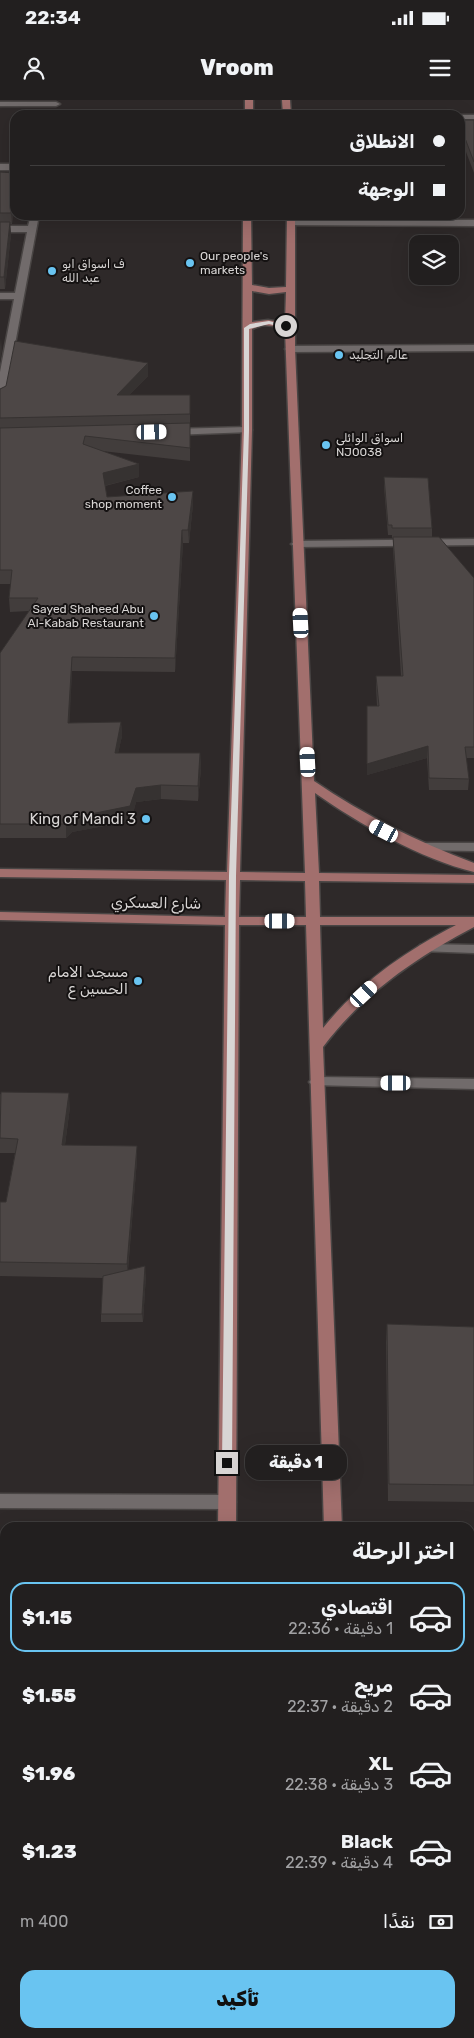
<!DOCTYPE html>
<html lang="ar">
<meta charset="utf-8">
<style>
body{margin:0;font-family:Rubik,"Noto Naskh Arabic",sans-serif;background:#2a2728;color:#f1f3f6;direction:rtl;height:100vh;display:flex;flex-direction:column;font-size:19px;white-space:nowrap}
*{box-sizing:border-box;margin:0}
p{font-size:16px;color:#a2a2a4}
.icon{flex:none;width:28px;height:28px;fill:none;stroke:currentColor;stroke-width:2;stroke-linecap:round;stroke-linejoin:round}
.map{position:relative;flex:1;overflow:hidden;direction:ltr}
.sheet{position:absolute;left:0px;top:1422px;width:475px;height:516px;display:flex;flex-direction:column;background:#221f1f;border-radius:15px 15px 0 0;box-shadow:0 5px 20px #0002,0 0 0 1px #3f3d3d;direction:rtl}
.sheet>*{flex:none}
.hud{position:absolute;left:10px;top:10px;width:455px;height:110px;border-radius:15px;box-shadow:0 5px 20px #0002,0 0 0 1px #3f3d3d;direction:rtl;display:grid;align-content:center;height:110px;padding:0 20px;background:#221f1f}
.tools{position:absolute;left:409px;top:135px;display:grid;gap:10px}
.tools a{display:grid;place-items:center;width:50px;height:50px;border-radius:10px;background:#221f1f;box-shadow:0 5px 20px #0002,0 0 0 1px #3f3d3d;font-size:25px}
.end{position:absolute;width:22px;height:22px;margin:-11px;border:6px solid #d8d5d4;background:#111;box-shadow:0 0 0 2px #111}
.from{border-radius:50%}
.bubble{position:absolute;height:35px;border-radius:15px;background:#221f1f;box-shadow:0 5px 20px #0002,0 0 0 1px #3f3d3d;font-size:16px;font-weight:800;line-height:35px;text-align:center;direction:rtl}
.car{position:absolute;width:15px;height:30px;margin:-15px -8px;border-radius:6px;box-shadow:0 0 4px 1px #0007;background:linear-gradient(#fff 24%,#345 0 40%,#fff 0 76%,#345 0 86%,#fff 0)}
.hud b{display:flex;align-items:center;gap:18px;height:48px;font-size:19px}
.hud b+b{border-top:1px solid #3f3d3d}
.hud i{width:12px;height:12px;background:#f1f3f6}
ul{padding:0;list-style:none}
li{display:flex;align-items:center;gap:15px;height:70px;margin:0 10px 8px;padding:0 10px;border:2px solid transparent;border-radius:15px}
li div{flex:1}
li b{display:block;font-size:19px}
li em{font-style:normal;font-weight:800}
li.selected{border-color:#69c4f1}
li>.icon{width:45px;height:45px;stroke-width:1.5}
h2{padding:0 20px;font-size:22px;line-height:60px}
.pay{display:flex;align-items:center;gap:12px;height:55px;padding:0 20px;font-size:19px}
.pay p{margin-inline-start:auto}
.button{display:flex;gap:10px;margin-top:auto;padding:10px 20px}
.button a{flex:1;height:58px;border-radius:15px;background:#69c4f1;color:#111;font-size:20px;font-weight:800;line-height:58px;text-align:center}
.status{display:flex;justify-content:space-between;align-items:center;height:35px;padding:0 25px;background:#221f1f;direction:ltr}
.status svg{height:14px;fill:currentColor}
header{display:flex;justify-content:space-between;align-items:center;height:65px;padding:0 20px;background:#221f1f;font-size:22px;font-weight:800}
.map>svg:first-child{display:block}
</style>
<div class="status"><b>22:34</b><svg viewBox="0 0 49 12"><path d="M0 12V9h3v3zM5 12V6h3v6zM10 12V3h3v9zM15 12V0h3v12zM26 1h20v11H26zM47 4h2v5h-2z"/></svg></div>
<header><svg class="icon" aria-label="menu" viewBox="0 0 24 24"><path d="M4 6h16M4 12h16M4 18h16"/></svg>Vroom<svg class="icon" aria-label="person" viewBox="0 0 24 24"><circle cx="12" cy="8" r="4"/><path d="M4 21q1-7 8-7t8 7"/></svg></header>
<div class="map">
<svg width="474" height="1938" viewBox="0 0 474 1938">
<rect width="100%" height="100%" fill="#2e2929"/>
<g fill="none" stroke-linecap="round" stroke-linejoin="round">
<defs>
<g id="minor">
<path d="M0,2H56L60,4L56,6H0Z"/>
<path d="M458,15H474V19H460V15Z"/>
<rect x="0" y="64" width="15" height="6"/>
<path d="M31,115H39L5,298L0,301V272L14,199H0V193H15L27,132H0V126H28Z"/>
<path d="M292,120H474V126L289,125V121Z"/>
<path d="M474,245V251L290,252L285,249L290,246Z"/>
<path d="M247,327L251,328L252,330L251,332L171,335L166,332L171,329Z"/>
<path d="M474,439V445L297,447L291,444L297,441Z"/>
<path d="M419,743H474V751L414,750L412,747Z"/>
<path d="M425,844L474,845V853L420,851L418,848L420,845Z"/>
<path d="M317,977L474,979V989L312,985L309,982L312,979Z"/>
<path d="M0,1394L227,1395L233,1397L236,1402L233,1407L227,1409L0,1408Z"/>
<rect x="470" y="1570" width="4" height="16"/>
</g>
<g id="major">
<rect x="245" y="0" width="8" height="15"/>
<path d="M282,0H290L291,15H283Z"/>
<path d="M243,115H251L252,185L269,188L286,187L287,115H295V249L314,681C364,715 417,742 474,763V772C421,759 359,724 315,693L319,773L474,775V783L319,781L320,817H474V827C415,858 363,894 323,947L342,1428H324L306,825H239L236,1428H218L225,825L0,820V812L225,817L226,780L0,777V769L227,772L242,330ZM252,191L269,194L286,192L285,223L268,220L252,222ZM263,225L274,226L285,229L305,773L240,772L252,330V229ZM240,780L305,781L306,817H239ZM320,825H456C406,851 359,883 323,928Z"/>
<rect x="215" y="1934" width="22" height="4"/>
<rect x="332" y="1934" width="22" height="4"/>
</g>
</defs>
<use href="#minor" stroke="#494544" stroke-width="3"/>
<use href="#major" stroke="#494544" stroke-width="3"/>
<use href="#minor" fill="#716b6b" fill-rule="evenodd"/>
<use href="#major" fill="#a26f6d" fill-rule="evenodd"/>
</g>
<g fill="#423d3c">
<path d="M460,20H474V73L460,36Z"/>
<path d="M0,72L15,73V96L12,124H10L11,134L5,189H0Z"/>
<path d="M148,263V276L129,295H190V361L102,351L139,364V377L105,386L107,397L193,404L189,443H183L175,572L72,571L69,623L121,622L122,636L118,653H200L201,668L198,701L161,699L136,702L131,721L72,732L66,738H0V553L29,511L10,512L9,498L11,484H0V289Z"/>
<path d="M384,377L432,428V437L474,478V658H466L469,679L468,690H429L427,658L367,675V606H377L376,587V576H401L393,448V438H392V435H388L384,387Z"/>
<path d="M0,994L70,1007L65,1045L137,1046V1060L128,1170L146,1174L143,1222H101V1214L103,1178L0,1176V1102H6L15,1053H0Z"/>
<path d="M387,1224L474,1227V1402L388,1401L386,1242Z"/>
<rect x="470" y="1476" width="4" height="84"/>
<rect x="0" y="1578" width="5" height="189"/>
</g>
<g fill="#363231">
<path d="M15,79V96L12,124L11,113Z"/>
<path d="M10,122L11,134L5,189L4,177Z"/>
<path d="M1,238L2,251L0,262V246Z"/>
<path d="M148,263V276L117,307V295Z"/>
<path d="M139,364V377L103,386V373Z"/>
<path d="M193,391V404L189,443L188,430Z"/>
<path d="M182,430L183,443L175,572V558Z"/>
<path d="M72,557V571L69,638L68,623Z"/>
<path d="M121,622L122,636L115,667V653Z"/>
<path d="M428,646L427,658L367,675V664Z"/>
<path d="M200,653L201,668L198,701V686Z"/>
<path d="M161,685V699L136,702L131,721L72,732L66,738V724L71,718L136,688Z"/>
<path d="M69,993L70,1007L63,1059L62,1045Z"/>
<path d="M137,1046V1060L127,1178V1164Z"/>
<path d="M145,1166L146,1174L143,1222L142,1214Z"/>
</g>
<g fill="#4d4746" stroke="#363231">
<path d="M460,20H474V62L460,25Z"/>
<path d="M0,72L15,73L11,113H0Z"/>
<path d="M0,122H10L4,177H0Z"/>
<path d="M15,241L148,263L117,295H190V314L0,318V289L6,286Z"/>
<path d="M190,323V348L85,336L83,344L139,364L103,373L107,397L193,391L188,430H182L175,558L72,557L68,623L121,622L115,653H200L198,686L161,685L136,688L130,706L71,718L66,724H0V553L38,498H9L12,470H0V328Z"/>
<path d="M384,377L428,378L432,428H392V425H388Z"/>
<path d="M393,437H439L474,478V647H465L469,679L429,678L428,646L367,664V606H379L376,576H403Z"/>
<path d="M1,992L69,993L62,1045L137,1046L127,1164L0,1162V1102H6L18,1039L0,1038Z"/>
<path d="M145,1166L142,1214H101L103,1176Z"/>
<path d="M387,1224L474,1227V1385L389,1384Z"/>
<rect x="470" y="1476" width="4" height="70"/>
<rect x="0" y="1578" width="5" height="175"/>
</g>
<path fill="#d8d5d4" d="M269,221L289,226L286,228L269,224L249,229V330L236,776L232,1363L227,1367L222,1363L229,776L244,330V228L250,224Z"/>
<g fill="#69c4f1" stroke="#151212" stroke-width="2">
<circle cx="190" cy="163" r="5"/>
<circle cx="52" cy="171" r="5"/>
<circle cx="339" cy="255" r="5"/>
<circle cx="326" cy="345" r="5"/>
<circle cx="172" cy="397" r="5"/>
<circle cx="154" cy="516" r="5"/>
<circle cx="146" cy="719" r="5"/>
<circle cx="138" cy="881" r="5"/>
</g>
<g text-anchor="middle" stroke-width="4" stroke-linejoin="round" paint-order="stroke">
<g font-size="12" fill="#d8d5d4" stroke="#151212" text-anchor="start">
<text x="200" y="160">Our people's<tspan x="200" dy="14">markets</tspan></text>
<text x="62" y="168">ف اسواق ابو<tspan x="62" dy="14">عبد الله</tspan></text>
<text x="349" y="259">عالم التجليد</text>
<text x="336" y="342">اسواق الوائلی<tspan x="336" dy="14">NJ0038</tspan></text>
<text x="162" y="394" text-anchor="end">Coffee<tspan x="162" dy="14">shop moment</tspan></text>
<text x="144" y="513" text-anchor="end">Sayed Shaheed Abu<tspan x="144" dy="14">Al-Kabab Restaurant</tspan></text>
</g>
<g font-size="15" fill="#d8d5d4" stroke="#151212" text-anchor="end">
<text x="136" y="724">King of Mandi 3</text>
<text x="128" y="877">مسجد الامام<tspan x="128" dy="17">الحسين ع</tspan></text>
</g>
<g font-size="15" fill="#d8d5d4" stroke="#151212">
<text transform="translate(156 803) rotate(1)" y="5">شارع العسكري</text>
</g>
</g>
</svg>
<div class="tools">
<a><svg class="icon" aria-label="layers" viewBox="0 0 24 24"><path d="M12 4l9 5-9 5-9-5zM3 14l9 5 9-5"/></svg></a>
</div>
<i class="end from" style="left:286px;top:226px"></i>
<i class="end" style="left:227px;top:1363px"></i>
<div class="bubble" style="left:245px;top:1345px;width:102px">1 دقيقة</div>
<i class="car" style="left:152px;top:332px;rotate:89deg"></i>
<i class="car" style="left:301px;top:523px;rotate:357deg"></i>
<i class="car" style="left:308px;top:662px;rotate:357deg"></i>
<i class="car" style="left:384px;top:731px;rotate:297deg"></i>
<i class="car" style="left:280px;top:821px;rotate:90deg"></i>
<i class="car" style="left:364px;top:894px;rotate:47deg"></i>
<i class="car" style="left:396px;top:983px;rotate:270deg"></i>
<div class="hud">
<b><i class="from"></i>الانطلاق</b>
<b><i></i>الوجهة</b>
</div>
<section class="sheet">
<h2>اختر الرحلة</h2>
<ul>
<li class="selected"><svg class="icon" aria-label="car" viewBox="0 0 24 24"><path d="M5 17H2v-5l4-1 3-4h7l3 4 3 1v5h-3M9 17h6M6 11h13"/><circle cx="7" cy="17" r="2"/><circle cx="17" cy="17" r="2"/></svg><div><b>اقتصادي</b><p>1 دقيقة · 22:36</p></div><em>$1.15</em></li>
<li><svg class="icon" aria-label="car" viewBox="0 0 24 24"><path d="M5 17H2v-5l4-1 3-4h7l3 4 3 1v5h-3M9 17h6M6 11h13"/><circle cx="7" cy="17" r="2"/><circle cx="17" cy="17" r="2"/></svg><div><b>مريح</b><p>2 دقيقة · 22:37</p></div><em>$1.55</em></li>
<li><svg class="icon" aria-label="car" viewBox="0 0 24 24"><path d="M5 17H2v-5l4-1 3-4h7l3 4 3 1v5h-3M9 17h6M6 11h13"/><circle cx="7" cy="17" r="2"/><circle cx="17" cy="17" r="2"/></svg><div><b>XL</b><p>3 دقيقة · 22:38</p></div><em>$1.96</em></li>
<li><svg class="icon" aria-label="car" viewBox="0 0 24 24"><path d="M5 17H2v-5l4-1 3-4h7l3 4 3 1v5h-3M9 17h6M6 11h13"/><circle cx="7" cy="17" r="2"/><circle cx="17" cy="17" r="2"/></svg><div><b>Black</b><p>4 دقيقة · 22:39</p></div><em>$1.23</em></li>
</ul>
<div class="pay"><svg class="icon" aria-label="cash" viewBox="0 0 24 24"><path d="M3 7h18v10H3z"/><circle cx="12" cy="12" r="2"/></svg>نقدًا<p>400 m</p></div>
<div class="button"><a>تأكيد</a></div>
</section>
</div>
